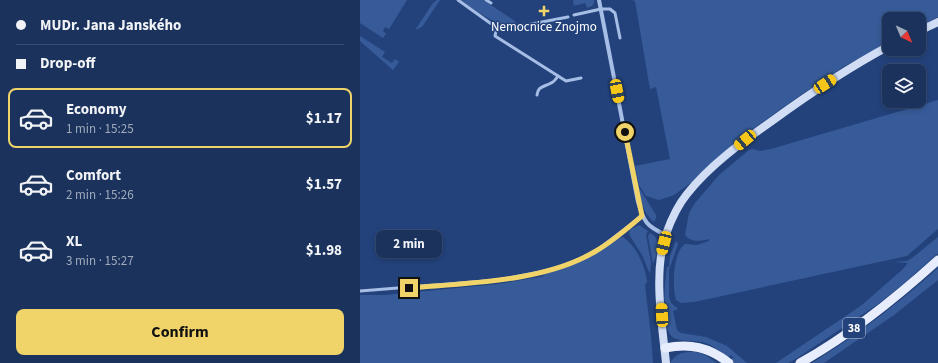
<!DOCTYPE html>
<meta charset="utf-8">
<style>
body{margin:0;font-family:"Source Sans 3",sans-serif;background:#273e65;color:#f1f3f6;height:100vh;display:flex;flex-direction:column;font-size:15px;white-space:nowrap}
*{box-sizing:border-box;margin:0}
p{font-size:13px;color:#9faabb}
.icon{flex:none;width:22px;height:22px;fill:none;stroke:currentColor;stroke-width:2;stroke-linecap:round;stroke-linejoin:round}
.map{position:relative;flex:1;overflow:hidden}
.panel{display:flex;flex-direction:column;background:#1a325c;width:360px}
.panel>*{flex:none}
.banner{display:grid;align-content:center;height:88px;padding:0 16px;background:#1a325c}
.needle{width:26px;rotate:136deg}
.buttons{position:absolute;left:522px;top:12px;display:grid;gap:8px}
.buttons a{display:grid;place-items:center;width:44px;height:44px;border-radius:8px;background:#1a325c;box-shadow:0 2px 6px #0003,0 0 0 1px #384d72;font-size:20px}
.end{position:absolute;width:18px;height:18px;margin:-9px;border:5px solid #f0d46a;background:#111;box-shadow:0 0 0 2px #111}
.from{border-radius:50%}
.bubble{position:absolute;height:28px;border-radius:8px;background:#1a325c;box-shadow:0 2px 6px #0003,0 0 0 1px #384d72;font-size:13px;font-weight:700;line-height:28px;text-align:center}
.car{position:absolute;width:12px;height:24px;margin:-12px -6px;border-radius:5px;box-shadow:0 0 3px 1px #0007;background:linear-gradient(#f5c518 24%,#345 0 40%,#f5c518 0 76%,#345 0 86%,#f5c518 0)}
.banner b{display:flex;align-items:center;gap:14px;height:38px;font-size:15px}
.banner b+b{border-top:1px solid #384d72}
.banner i{width:10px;height:10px;background:#f1f3f6}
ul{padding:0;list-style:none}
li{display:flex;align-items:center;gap:12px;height:60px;margin:0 8px 6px;padding:0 8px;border:2px solid transparent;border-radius:8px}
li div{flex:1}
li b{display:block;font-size:15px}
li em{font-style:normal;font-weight:700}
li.selected{border-color:#f0d46a}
li>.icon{width:36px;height:36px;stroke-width:1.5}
.cta{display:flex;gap:8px;margin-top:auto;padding:8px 16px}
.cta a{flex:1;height:46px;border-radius:8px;background:#f0d46a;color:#111;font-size:16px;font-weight:700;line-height:46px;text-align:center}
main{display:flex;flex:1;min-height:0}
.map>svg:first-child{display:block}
</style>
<main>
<section class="panel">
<div class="banner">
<b><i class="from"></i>MUDr. Jana Janského</b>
<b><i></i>Drop-off</b>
</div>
<ul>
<li class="selected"><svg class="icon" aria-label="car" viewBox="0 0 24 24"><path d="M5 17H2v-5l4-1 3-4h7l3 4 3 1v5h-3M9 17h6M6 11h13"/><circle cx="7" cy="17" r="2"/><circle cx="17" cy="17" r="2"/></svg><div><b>Economy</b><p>1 min · 15:25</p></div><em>$1.17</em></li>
<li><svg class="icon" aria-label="car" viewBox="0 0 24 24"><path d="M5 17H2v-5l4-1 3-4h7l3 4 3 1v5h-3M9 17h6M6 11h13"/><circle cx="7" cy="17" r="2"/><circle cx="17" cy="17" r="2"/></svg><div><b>Comfort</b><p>2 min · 15:26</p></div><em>$1.57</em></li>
<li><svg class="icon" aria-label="car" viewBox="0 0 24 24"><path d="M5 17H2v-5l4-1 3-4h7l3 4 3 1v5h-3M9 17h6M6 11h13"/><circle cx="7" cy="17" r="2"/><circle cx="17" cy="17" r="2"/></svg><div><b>XL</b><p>3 min · 15:27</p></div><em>$1.98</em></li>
</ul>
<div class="cta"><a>Confirm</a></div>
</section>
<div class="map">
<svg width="578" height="363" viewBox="0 0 578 363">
<rect width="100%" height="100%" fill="#23427b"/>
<g fill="#375b99">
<path d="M0,0H47L29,29L25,27L23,31L26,34L23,38L0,23Z"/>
<path d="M77,0H80L62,27L55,30L73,3Z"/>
<path d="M101,0H123L155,21L157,24L154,26C134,25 118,12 101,0Z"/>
<path d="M213,0H234V3L232,6L227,8L225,3L214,6Z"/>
<path d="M272,0H578V17L559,27V19H529V42L483,67L442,94L383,136L352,163L331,183L314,195L299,200L286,196L279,185L275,166L310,159L296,87L290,89L275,1Z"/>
<path d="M0,36L25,52L22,57L32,63L35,59L39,62L33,70L0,41Z"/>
<path d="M578,100V229L547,256L334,302L321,303L316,300C312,287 313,252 325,244L337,245L349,241V239C341,241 331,243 325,235L329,213L335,203L359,175L389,150L393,149L400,151L411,149Z"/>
<path d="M278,186L296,215V218L294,222C282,212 281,200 278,186Z"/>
<path d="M279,225L288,231L286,235L291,262L290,274L282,255L270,236L269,232L271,229Z"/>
<path d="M290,233C304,241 297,252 293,264L288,236Z"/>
<path d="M263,237C277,247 285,265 287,282L285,285L291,336L293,363H0V295H25L138,284L185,276L182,275L232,256L259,238Z"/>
<path d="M578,237V253L541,286L518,304L434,360L428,363H416L502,305L543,269L548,263L534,262L547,261L552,258Z"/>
<path d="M316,241L318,244L309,270V297L311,303L318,309L313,311L317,330L321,333L346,337L367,346L387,363H375L371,360L373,357L371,355L368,358C360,352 352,344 342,342C334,340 322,342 314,338C300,330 305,282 307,267H309L310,256Z"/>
<path d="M578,268V280L534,315L464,363H452C497,335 539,303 578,268Z"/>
<path d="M332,352C342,352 348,356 356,363H310C315,354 322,352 332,352Z"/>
</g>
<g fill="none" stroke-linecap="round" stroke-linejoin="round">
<g stroke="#a6bee5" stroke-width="3">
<path d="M98,0L130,23L145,29L208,17"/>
<path d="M126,0L131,3"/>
<path d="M214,15L241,9H250L255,13L260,38"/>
<path d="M137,26L135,36L206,81L221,78"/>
<path d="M177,95C178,86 184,87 191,83C194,82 196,79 198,76"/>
<path d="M0,291L138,280L180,272L207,265L236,251L282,216"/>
</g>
<path stroke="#a6bee5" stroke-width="4" d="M239,0L278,202C284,222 286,226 306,235"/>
<g stroke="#d0ddf4" stroke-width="8">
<path d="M559,31L578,22"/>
<path d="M306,363C302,323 293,272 306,234C311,220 318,205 327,194C350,165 382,142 412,121C449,94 488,68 529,46"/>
</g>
<g stroke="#e7edfc" stroke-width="9">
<path d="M305,348C330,343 349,347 369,363"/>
<path d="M440,363C490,335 535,299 578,260"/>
</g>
</g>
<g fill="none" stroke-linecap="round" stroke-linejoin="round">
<path stroke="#f0d46a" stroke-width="5" d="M49,288C108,283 185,282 236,251C252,242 268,228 282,216L265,132"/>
</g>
<path fill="#f0d46a" stroke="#23427b" stroke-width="1.5" d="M182 5h4v4h4v4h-4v4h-4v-4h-4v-4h4z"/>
<g text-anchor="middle" stroke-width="3" stroke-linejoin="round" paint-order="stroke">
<rect fill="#23427b" stroke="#bdc6d7" stroke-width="1" x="483" y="318" width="22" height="20" rx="3"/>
<g font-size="12" font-weight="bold" fill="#fff">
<text x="494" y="332">38</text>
</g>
<g font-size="13" fill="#fff" stroke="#23427b">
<text x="184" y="31">Nemocnice Znojmo</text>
</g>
</g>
</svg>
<div class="buttons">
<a><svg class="needle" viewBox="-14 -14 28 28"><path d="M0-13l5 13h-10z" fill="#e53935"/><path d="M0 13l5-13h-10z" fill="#9faabb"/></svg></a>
<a><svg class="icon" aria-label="layers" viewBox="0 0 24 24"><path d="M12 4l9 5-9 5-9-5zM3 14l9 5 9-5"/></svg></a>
</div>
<i class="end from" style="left:265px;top:132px"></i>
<i class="end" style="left:49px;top:288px"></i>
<div class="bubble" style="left:16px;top:230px;width:66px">2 min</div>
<i class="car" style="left:465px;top:84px;rotate:57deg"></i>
<i class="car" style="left:257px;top:91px;rotate:169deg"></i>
<i class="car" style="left:385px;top:140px;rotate:230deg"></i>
<i class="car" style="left:304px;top:243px;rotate:194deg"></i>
<i class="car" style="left:302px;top:315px;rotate:357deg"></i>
</div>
</main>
